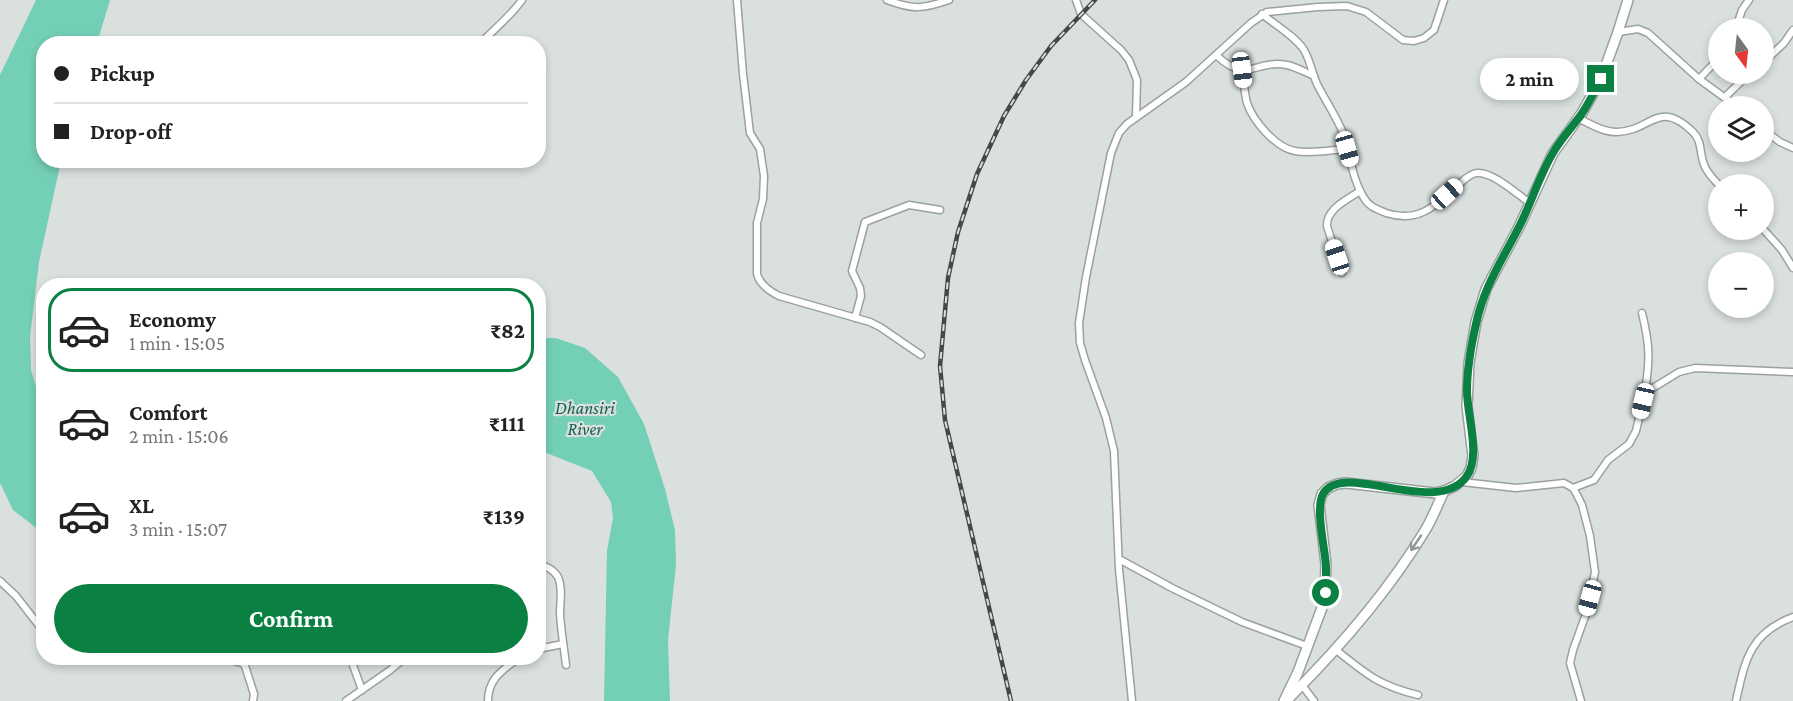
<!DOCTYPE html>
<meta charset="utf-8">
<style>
body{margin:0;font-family:"Crimson Pro",serif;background:#f6f6f6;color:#222;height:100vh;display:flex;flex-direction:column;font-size:22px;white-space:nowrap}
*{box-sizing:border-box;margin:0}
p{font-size:20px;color:#767676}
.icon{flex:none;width:33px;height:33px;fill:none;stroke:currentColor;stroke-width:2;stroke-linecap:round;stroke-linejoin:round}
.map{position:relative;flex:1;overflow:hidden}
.details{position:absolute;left:36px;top:278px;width:510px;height:387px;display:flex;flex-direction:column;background:#fff;border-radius:24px;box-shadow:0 3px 9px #0003}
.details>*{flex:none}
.guide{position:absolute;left:36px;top:36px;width:510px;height:132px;border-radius:24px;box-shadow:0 3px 9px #0003;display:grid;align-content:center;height:132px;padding:0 18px;background:#fff}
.needle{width:39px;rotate:165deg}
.controls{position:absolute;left:1708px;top:18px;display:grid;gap:12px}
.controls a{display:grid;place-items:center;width:66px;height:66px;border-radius:50%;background:#fff;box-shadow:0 3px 9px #0003;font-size:30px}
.end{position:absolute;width:27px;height:27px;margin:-14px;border:8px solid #0b8043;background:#fff;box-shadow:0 0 0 3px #fff}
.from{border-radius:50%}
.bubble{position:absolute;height:42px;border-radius:21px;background:#fff;box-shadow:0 3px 9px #0003;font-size:20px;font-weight:700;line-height:42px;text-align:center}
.car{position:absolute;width:18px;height:36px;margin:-18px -9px;border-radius:8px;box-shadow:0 0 4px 2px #0007;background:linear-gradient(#fff 24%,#345 0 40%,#fff 0 76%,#345 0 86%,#fff 0)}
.guide b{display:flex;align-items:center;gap:21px;height:57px;font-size:22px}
.guide b+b{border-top:2px solid #e0e0e0}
.guide i{width:15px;height:15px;background:#222}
ul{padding:10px 0 0;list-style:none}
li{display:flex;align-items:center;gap:18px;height:84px;margin:0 12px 9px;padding:0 6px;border:3px solid transparent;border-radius:24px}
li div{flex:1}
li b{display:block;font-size:22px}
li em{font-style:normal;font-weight:700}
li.current{border-color:#0b8043}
li>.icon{width:54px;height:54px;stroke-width:1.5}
.primary-button{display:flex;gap:12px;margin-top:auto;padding:12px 18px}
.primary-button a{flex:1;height:69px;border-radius:36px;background:#0b8043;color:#fff;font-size:24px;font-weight:700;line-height:69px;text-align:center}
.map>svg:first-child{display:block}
</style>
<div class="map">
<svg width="1793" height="701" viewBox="0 0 1793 701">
<rect width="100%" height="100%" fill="#d9e0dd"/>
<g fill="#73cfb5">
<path d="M36,0H110L97,43L44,44V160L61,161L39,262L30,336L31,370L43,411V533L13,510L0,483V75Z"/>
<path d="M539,338H556L585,348L618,377L644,424L665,489L675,530L676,565L668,640L670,701H604L607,551L613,518L611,502L592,471L539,450Z"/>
</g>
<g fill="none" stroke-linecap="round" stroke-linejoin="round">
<defs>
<g id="minor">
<path d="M737,0L743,74L750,133L760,149L764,176L763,199L757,223V274C760,285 769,291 779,296L870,322L880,327L921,355"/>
<path d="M887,0C913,10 923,9 949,0"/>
<path d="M1076,0L1081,14L1121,50L1129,60L1137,80L1136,117"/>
<path d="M1262,14C1274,24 1296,37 1304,50C1310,60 1312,73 1317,84C1325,100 1336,116 1343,133C1350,154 1352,179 1364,198C1369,207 1377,209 1386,213C1423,225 1440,200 1465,179C1469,176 1473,173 1477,173C1492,171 1518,195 1530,203"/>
<path d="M1736,28L1742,10L1749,0"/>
<path d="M1618,32L1638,29L1648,33L1699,79L1736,106"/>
<path d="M480,44C494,29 510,17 522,0"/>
<path d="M1216,55C1248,85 1254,59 1287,65C1296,67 1305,72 1314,76"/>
<path d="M1764,62L1784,43L1793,30"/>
<path d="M1242,70C1244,81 1244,92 1247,103C1253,121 1276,148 1295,151C1312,154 1331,150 1347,149"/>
<path d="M1699,79L1719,58"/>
<path d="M1725,97L1749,74"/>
<path d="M1578,118C1590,124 1603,132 1617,132C1652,131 1658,98 1693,132C1703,142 1699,155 1705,167C1708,173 1714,180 1719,185"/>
<path d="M1764,130L1780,142L1793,148"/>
<path d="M1764,230L1782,250L1793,268"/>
<path d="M1342,273L1327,226C1326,209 1348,199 1360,191"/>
<path d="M1642,313C1650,346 1650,359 1645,392"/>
<path d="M855,318L861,296L860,288L852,271L865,222L909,205L940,210"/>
<path d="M1462,482L1516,488L1564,483L1573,488L1576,493L1582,505L1590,536L1595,572L1587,611L1573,650L1570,663L1581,701"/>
<path d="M1573,488L1594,480L1608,460L1629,444L1636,431L1643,401L1648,391L1679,372L1695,368L1793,372"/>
<path d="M1119,559L1172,588L1242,622L1307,646"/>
<path d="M538,565C545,565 554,570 558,577C563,588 560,602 560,614C561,631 564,648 566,665"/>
<path d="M0,581L16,596L44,632"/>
<path d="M538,649L563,644"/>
<path d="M1335,649C1366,674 1378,685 1418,695"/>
<path d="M133,657L221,658L243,663L245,666L254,694L253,701"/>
<path d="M350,657L362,690"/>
<path d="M1302,685L1314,701"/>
<path d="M346,701L389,671L406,657"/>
<path d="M488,701C488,678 503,670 520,657"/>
<path d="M1132,701L1119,569L1114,451L1106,418L1085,360L1080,343L1079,323L1086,277L1111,153L1119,133L1127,124L1186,82L1251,23L1267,12L1318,7L1347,6L1366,12L1403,40L1414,41L1424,38L1434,30L1444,0"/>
<path d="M1736,701C1745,660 1750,633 1793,617"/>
</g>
<g id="trunk">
<path d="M1290,697C1339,648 1390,589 1426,529C1433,517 1438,504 1444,491"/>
<path d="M1284,701L1298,672L1323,605L1325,593L1326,564L1319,505L1322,494L1328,488L1337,484L1346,483L1435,493L1444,491L1455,486L1467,476L1471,468L1473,456L1467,406L1469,363L1476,322L1486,289L1519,227L1553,153L1582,113L1601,79L1618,32L1628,0"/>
</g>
</defs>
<use href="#minor" stroke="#9aa19e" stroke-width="9"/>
<use href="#trunk" stroke="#9aa19e" stroke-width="12"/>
<use href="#minor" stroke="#fff" stroke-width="6"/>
<use href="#trunk" stroke="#fff" stroke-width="9"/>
<defs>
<path id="rail" d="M1011,701L945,420L940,366L948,278L958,232L977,174L1004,116L1026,80L1051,46L1095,0"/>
</defs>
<use href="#rail" stroke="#454847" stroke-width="4.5"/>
<use href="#rail" stroke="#d9e0dd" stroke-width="2" stroke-dasharray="7" stroke-linecap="butt"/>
</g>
<defs><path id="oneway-shaft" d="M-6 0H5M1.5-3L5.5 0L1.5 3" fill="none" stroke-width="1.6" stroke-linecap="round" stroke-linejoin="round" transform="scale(1.5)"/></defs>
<use stroke="#969898" href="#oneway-shaft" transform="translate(1416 543) rotate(124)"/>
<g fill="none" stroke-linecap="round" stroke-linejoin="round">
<path stroke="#0b8043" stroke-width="8" d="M1326,593C1326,584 1326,575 1326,566C1325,549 1315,508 1323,494C1343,459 1437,519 1467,476C1481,456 1467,415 1467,391C1467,368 1471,346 1476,324C1484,286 1503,259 1520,225C1532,201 1540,174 1554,151C1562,138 1572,127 1581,115C1589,103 1595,91 1601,79"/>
</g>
<g text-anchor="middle" stroke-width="4.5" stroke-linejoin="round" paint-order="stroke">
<g font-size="18" font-style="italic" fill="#155f4e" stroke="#d9e0dd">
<text x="585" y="414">Dhansiri<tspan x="585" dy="21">River</tspan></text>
</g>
</g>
</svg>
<div class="controls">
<a><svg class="needle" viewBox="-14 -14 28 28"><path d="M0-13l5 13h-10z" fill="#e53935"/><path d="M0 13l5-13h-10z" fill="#767676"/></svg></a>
<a><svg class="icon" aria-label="layers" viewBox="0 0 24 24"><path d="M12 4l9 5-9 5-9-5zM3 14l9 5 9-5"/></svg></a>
<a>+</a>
<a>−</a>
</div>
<i class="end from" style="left:1326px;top:593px"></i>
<i class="end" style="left:1601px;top:79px"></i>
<div class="bubble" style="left:1480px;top:58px;width:99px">2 min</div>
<i class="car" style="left:1242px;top:70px;rotate:173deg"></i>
<i class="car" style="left:1347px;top:149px;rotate:164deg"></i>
<i class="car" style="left:1447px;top:194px;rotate:48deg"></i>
<i class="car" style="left:1337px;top:257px;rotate:342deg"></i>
<i class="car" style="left:1643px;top:401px;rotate:193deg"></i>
<i class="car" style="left:1590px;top:598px;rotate:195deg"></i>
<div class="guide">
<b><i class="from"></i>Pickup</b>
<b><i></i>Drop-off</b>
</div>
<section class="details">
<ul>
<li class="current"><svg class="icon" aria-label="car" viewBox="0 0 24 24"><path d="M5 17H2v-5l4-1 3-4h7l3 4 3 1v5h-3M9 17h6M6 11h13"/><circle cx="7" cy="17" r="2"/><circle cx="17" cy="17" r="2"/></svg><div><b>Economy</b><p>1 min · 15:05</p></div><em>₹82</em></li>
<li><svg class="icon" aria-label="car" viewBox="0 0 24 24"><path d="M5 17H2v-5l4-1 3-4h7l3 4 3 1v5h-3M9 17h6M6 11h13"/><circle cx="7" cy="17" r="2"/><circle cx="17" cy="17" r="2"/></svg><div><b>Comfort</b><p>2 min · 15:06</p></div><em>₹111</em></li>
<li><svg class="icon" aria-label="car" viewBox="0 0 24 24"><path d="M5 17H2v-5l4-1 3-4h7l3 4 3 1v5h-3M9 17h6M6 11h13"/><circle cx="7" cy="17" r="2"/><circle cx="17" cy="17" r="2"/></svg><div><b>XL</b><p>3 min · 15:07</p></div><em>₹139</em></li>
</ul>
<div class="primary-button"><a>Confirm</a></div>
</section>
</div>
